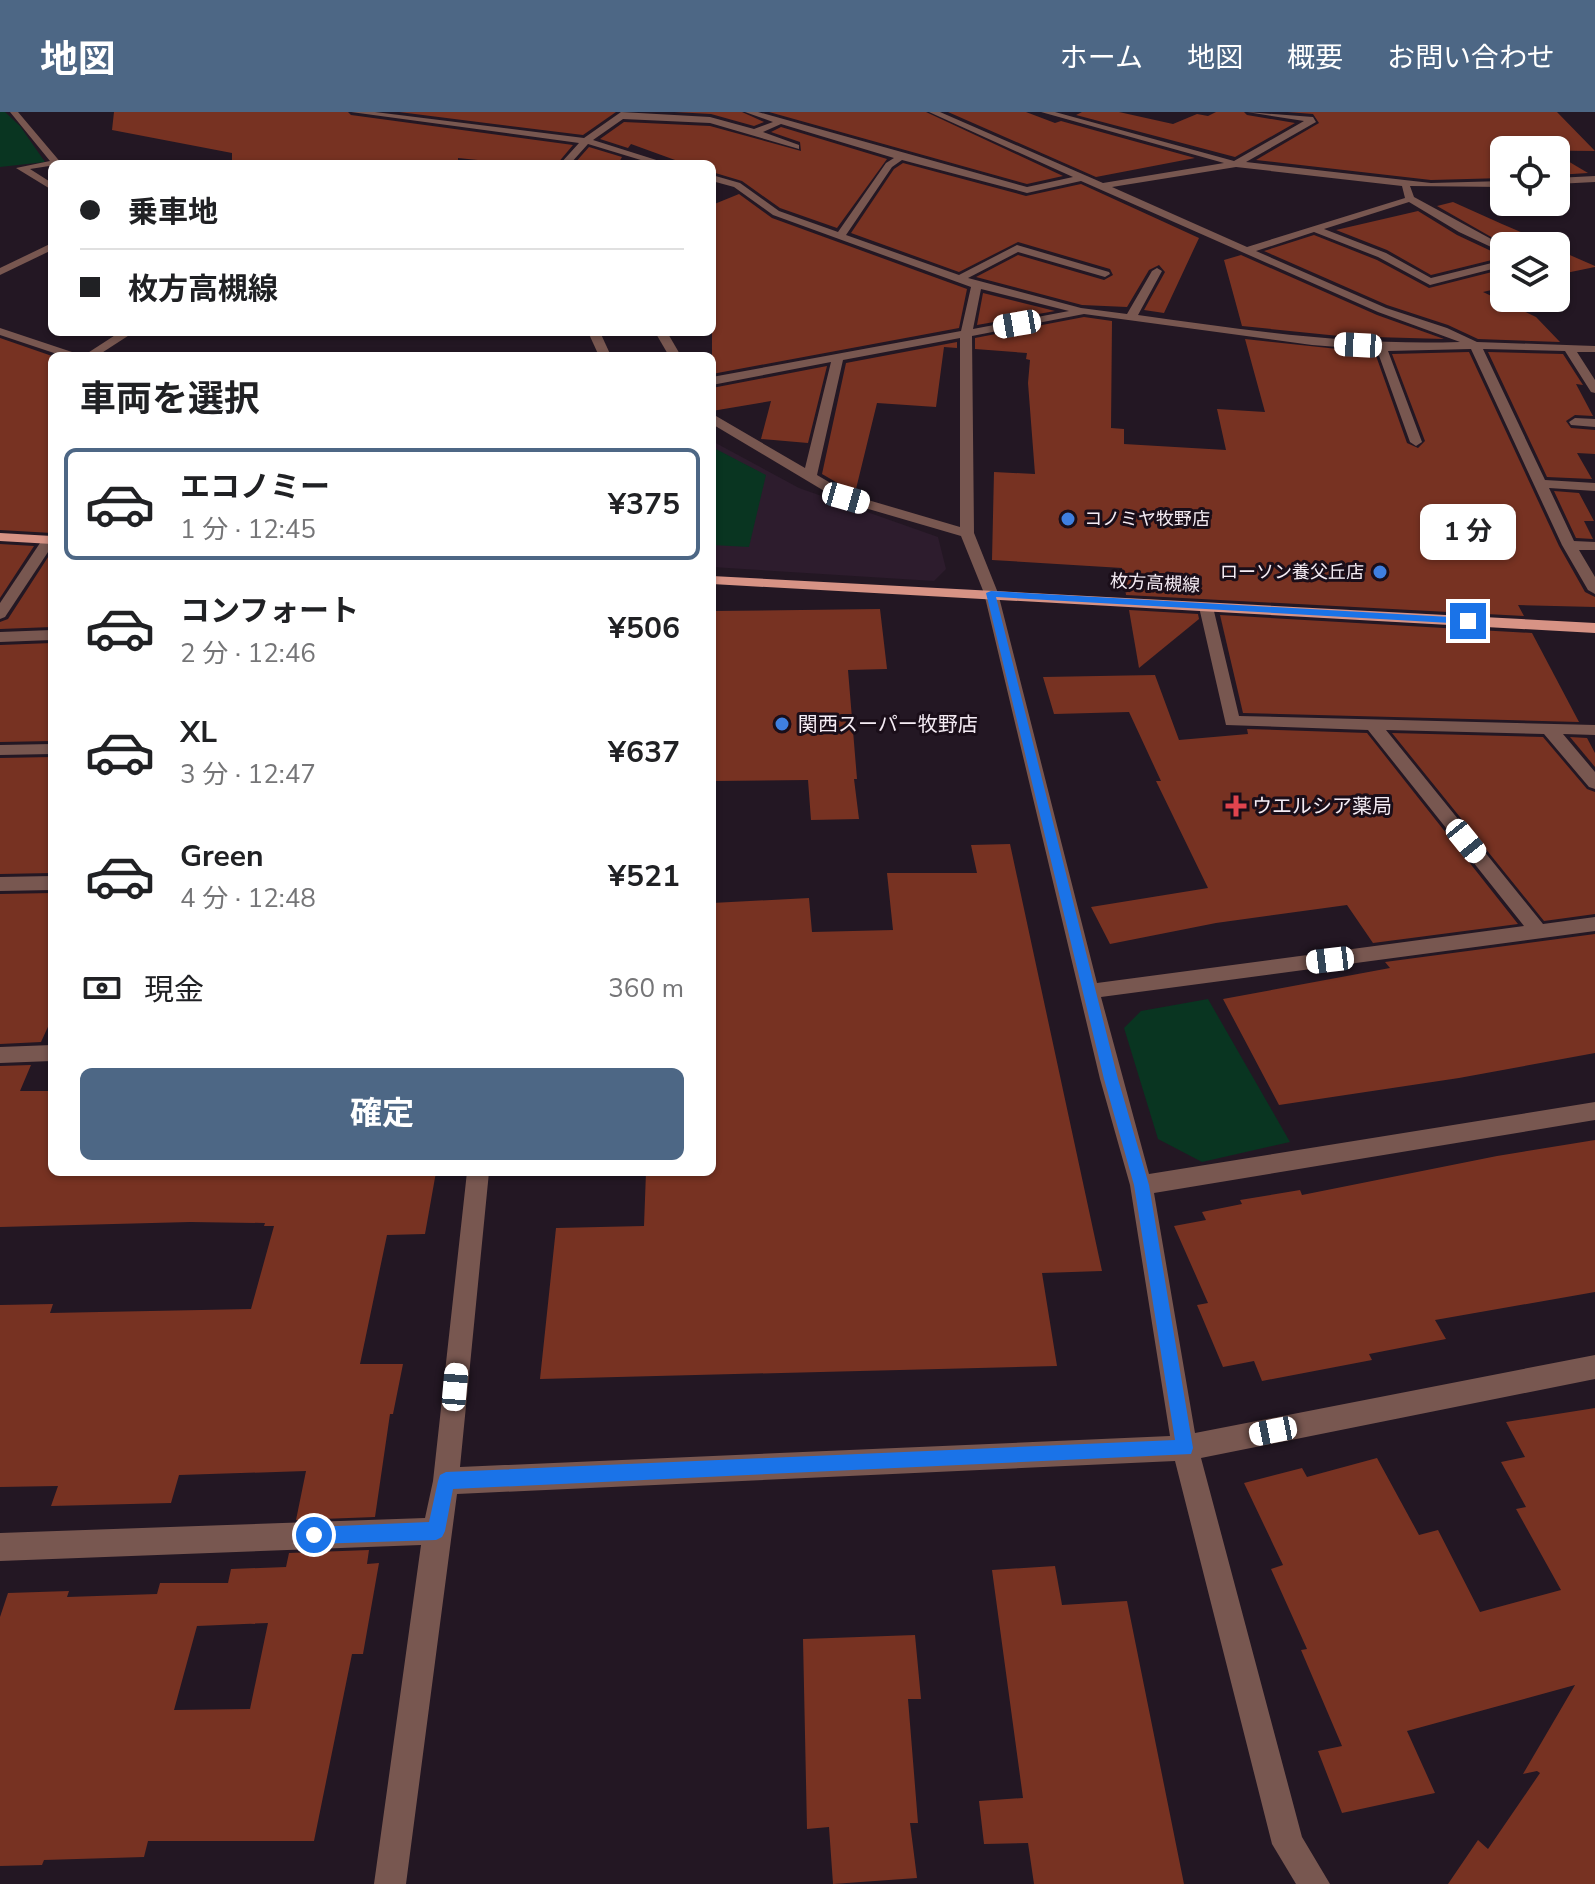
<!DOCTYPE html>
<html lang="ja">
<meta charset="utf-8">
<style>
body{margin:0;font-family:"Nunito Sans","Noto Sans JP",sans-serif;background:#f2f2f2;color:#202124;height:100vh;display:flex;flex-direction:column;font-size:30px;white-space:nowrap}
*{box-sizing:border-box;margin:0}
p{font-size:26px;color:#757577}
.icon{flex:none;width:44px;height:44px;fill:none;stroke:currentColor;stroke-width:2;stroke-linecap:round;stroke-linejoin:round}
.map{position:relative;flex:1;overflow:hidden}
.sheet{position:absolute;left:48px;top:240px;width:668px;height:824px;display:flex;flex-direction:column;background:#fff;border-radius:12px;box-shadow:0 2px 6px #0004}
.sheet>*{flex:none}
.banner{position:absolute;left:48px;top:48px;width:668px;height:176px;border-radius:12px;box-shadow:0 2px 6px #0004;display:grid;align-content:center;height:176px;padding:0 32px;background:#fff}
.fabs{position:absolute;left:1490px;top:24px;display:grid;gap:16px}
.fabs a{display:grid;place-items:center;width:80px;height:80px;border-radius:12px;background:#fff;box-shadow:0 2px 6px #0004;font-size:40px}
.end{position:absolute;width:36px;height:36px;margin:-18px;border:10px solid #1a73e8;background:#fff;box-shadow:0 0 0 4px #fff}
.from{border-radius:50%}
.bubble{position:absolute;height:56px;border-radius:12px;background:#fff;box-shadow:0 2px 6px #0004;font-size:26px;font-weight:700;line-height:56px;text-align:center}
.car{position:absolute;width:24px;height:48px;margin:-24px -12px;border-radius:10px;box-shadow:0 0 6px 2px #0007;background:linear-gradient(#fff 24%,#345 0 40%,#fff 0 76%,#345 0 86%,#fff 0)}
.banner b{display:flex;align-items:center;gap:28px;height:76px;font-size:30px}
.banner b+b{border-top:2px solid #e0e0e0}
.banner i{width:20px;height:20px;background:#202124}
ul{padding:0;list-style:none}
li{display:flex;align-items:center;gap:24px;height:112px;margin:0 16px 12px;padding:0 16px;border:4px solid transparent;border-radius:12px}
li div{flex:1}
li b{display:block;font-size:30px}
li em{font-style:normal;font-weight:700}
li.active{border-color:#4d6785}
li>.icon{width:72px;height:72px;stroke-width:1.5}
h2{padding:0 32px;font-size:36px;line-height:96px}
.pay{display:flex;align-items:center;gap:20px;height:88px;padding:0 32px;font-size:30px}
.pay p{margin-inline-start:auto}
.cta{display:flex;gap:16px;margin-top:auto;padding:16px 32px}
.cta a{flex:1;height:92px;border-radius:12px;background:#4d6785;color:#fff;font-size:32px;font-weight:700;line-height:92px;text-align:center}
header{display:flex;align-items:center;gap:48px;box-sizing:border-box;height:112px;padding:0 40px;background:#4d6785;color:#fff}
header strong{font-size:38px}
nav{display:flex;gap:44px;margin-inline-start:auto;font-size:28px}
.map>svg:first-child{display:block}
</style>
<header>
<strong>地図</strong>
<nav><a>ホーム</a><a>地図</a><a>概要</a><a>お問い合わせ</a></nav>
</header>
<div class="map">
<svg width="1595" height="1772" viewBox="0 0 1595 1772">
<rect width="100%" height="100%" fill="#231723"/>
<path fill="#2d1c2d" d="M712,329L799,376L938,425L946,457L934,469L712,455Z"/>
<g fill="#093521">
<path d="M0,0H5L20,14L45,50L0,55Z"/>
<path d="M712,335L766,363L749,435L712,433Z"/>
<path d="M1208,887L1290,1030L1202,1050L1158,1027L1124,916L1141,899Z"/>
</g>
<g fill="#773222" fill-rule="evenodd">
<path d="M114,0H348L351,3L573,33L557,52H518L458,46V52L232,51V41L112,18Z"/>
<path d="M399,0H616L583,23Z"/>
<path d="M674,0H742L764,10L754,14L711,2Z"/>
<path d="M769,0H926L1063,64L1027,72Z"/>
<path d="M948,0H1026L1055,11L1061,9L1195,46L1096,65Z"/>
<path d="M1082,0H1119L1173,12L1197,2L1208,4L1216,0H1244L1247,3L1295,11L1235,45L1076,3Z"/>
<path d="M1287,0H1557L1595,39L1504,38V66L1431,68L1256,48L1319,11L1313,2Z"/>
<path d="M624,10L710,14L801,39L800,30L771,20L781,15L887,47L837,116L780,96L742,69L712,60V52H686L631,32L628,36L600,27Z"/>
<path d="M589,35L622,45L618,52H574Z"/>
<path d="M1556,42L1588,61L1556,63Z"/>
<path d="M903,51L1026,84L1081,72L1199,126L1164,201L1144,198L1165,160L1159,153L1149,158L1127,195L1082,193L976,165L1018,143L1104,168L1113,163L1110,157L1018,130L959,160L851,121L894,57Z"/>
<path d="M739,82L772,106L967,177L959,216L712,262V93Z"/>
<path d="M1453,90L1502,112L1551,133L1507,134L1437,94Z"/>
<path d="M1418,99L1457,123L1504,145L1431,163L1387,138L1336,118Z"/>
<path d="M1314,123L1377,148L1429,176L1504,157V175L1483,180L1536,205L1560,230L1478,227L1448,213L1387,193L1264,139Z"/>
<path d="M1556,137L1595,154V155L1556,163Z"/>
<path d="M1241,143L1377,203L1444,227L1339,224L1242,214L1224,148Z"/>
<path d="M983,181L1055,199L977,213Z"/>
<path d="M1084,205L1112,209L1111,316L1124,317V332L1226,338L1217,297L1265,300L1245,227L1375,241L1407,331L1418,336L1425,329L1392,242L1469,240L1559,434L1585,480L1595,485V495L1518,493L1524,504L1126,483L1122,456L992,448L994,360L1035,362L1028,271L1030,248L1026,247L1027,241L975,237V226Z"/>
<path d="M0,226L52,244V421L0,418Z"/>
<path d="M957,230V236L944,235L936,295L877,291L855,381L822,362L846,251Z"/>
<path d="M1488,240L1563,242L1583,273L1576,272L1593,304L1575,303L1566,309L1571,316L1595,318V342L1577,341L1592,367L1547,365Z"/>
<path d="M827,254L808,331L761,327L771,289L712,299V276Z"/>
<path d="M1554,379L1579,381L1594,409H1584L1593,427L1576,426Z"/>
<path d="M0,432L34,434L0,486Z"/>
<path d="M52,439V515L0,517V510L8,507Z"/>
<path d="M880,497L887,557L848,558L857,667H854L859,707L811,708L808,668L712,669V499Z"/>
<path d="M1129,498L1198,502L1199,507L1139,556Z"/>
<path d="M1220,503L1532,521L1579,610L1243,601Z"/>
<path d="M52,531V629L0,630V533Z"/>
<path d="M1155,563L1179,628L1248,622L1247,617L1367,621L1518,812L1373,831L1347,793L1216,811L1110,832L1091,795L1208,776L1156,669H1161L1129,600L1054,602L1043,565Z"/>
<path d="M1392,621L1543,625L1587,677L1595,680V802L1544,809Z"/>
<path d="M1570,625L1587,626L1595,641V655Z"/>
<path d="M52,645V761L0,762V646Z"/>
<path d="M1010,732L1102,1159L1042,1161L1057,1254L540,1267L556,1116L644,1114L646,1060H712V791L809,786L812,820L893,818L887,761H977L971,733Z"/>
<path d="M52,781V906L41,930L0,932V782Z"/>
<path d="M1595,822V941L1459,966L1279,993L1223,887L1390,856L1385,850Z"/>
<path d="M31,953L20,979H52V1060H436L425,1122L387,1123L360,1252H403L393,1302H390L375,1405L296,1408L306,1359L179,1363L171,1391L51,1394L58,1374L0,1375V1193L53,1192L50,1201L251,1197L274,1114H264L265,1111L190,1110L0,1115V954Z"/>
<path d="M1595,1028V1180L1435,1208L1446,1227L1369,1242L1372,1248L1262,1269L1254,1249L1223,1255L1197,1193L1208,1191L1174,1114L1206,1108L1202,1100L1242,1092L1240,1088L1300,1078L1302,1083L1497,1044Z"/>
<path d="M1595,1296V1772H1448L1478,1728L1488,1737L1540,1661L1537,1659L1523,1662L1575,1573L1407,1619L1435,1681L1342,1701L1318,1639L1342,1634L1301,1538L1307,1537L1271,1457L1283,1453L1244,1371L1302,1356L1307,1365L1377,1346L1419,1423L1438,1418L1480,1500L1561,1478L1516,1397L1526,1395L1501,1350L1525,1345L1506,1310Z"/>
<path d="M369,1438L367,1452L379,1451L363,1542H352L314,1729H148L144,1745L44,1748L42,1753L0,1754V1505L8,1481L69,1479L67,1485L157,1482L160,1471H228L231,1457L286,1455L289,1441ZM268,1511L250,1597L174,1598L197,1514Z"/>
<path d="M1055,1454L1062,1493L1127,1489L1184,1772H1034L1028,1731L984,1732L979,1689L1023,1686L992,1458Z"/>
<path d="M915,1523L921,1587H908L918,1711H910L917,1766L833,1772L829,1715L807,1717L803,1527Z"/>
</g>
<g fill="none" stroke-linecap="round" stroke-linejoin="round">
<g fill="#785750" fill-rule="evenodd">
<path d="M10,0H18L62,52L30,57L52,71V78L16,56L50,49Z"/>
<path d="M351,0H375L584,26L621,0L710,5L754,17L773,10L745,0H758L1027,75L1073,65L929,0H940L1103,71L1224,51L1041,0H1055L1234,49L1304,9L1247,0L1313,5L1316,10L1246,50L1431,71L1504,69V75L1410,74L1414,85L1504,134V141L1459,120L1409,90L1324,117L1386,141L1431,166L1504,148V154L1430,173L1378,145L1314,120L1256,139L1386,196L1447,216L1477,230L1595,234V240H1577L1595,268V281L1591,280L1565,239L1483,237L1545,368L1595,371V379L1549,376L1574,429L1595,430V438H1579L1595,465V482L1588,478L1562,433L1471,237L1388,239L1422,330L1416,334L1410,330L1377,238L1312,233L1084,202L972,224L974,421L998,481L1097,871L1524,814L1368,618L1226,613L1199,495L1201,492H1211L1213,495L1239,604L1595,613V623L1563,622L1595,660V677L1589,675L1544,622L1386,618L1543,812L1595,805V819L1101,885L1149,1062L1595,990V1008L1154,1081L1195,1321L1595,1243V1267L1201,1346L1302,1725L1330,1772H1296L1272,1732L1175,1349L457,1382L406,1772H374L421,1433L0,1449V1421L425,1406L433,1369L467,1060H489L460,1355L1170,1324L1130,1073L1100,967L984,481L961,424L841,389L712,312V303L716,304L805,356L831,250L712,273V265L961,219L971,175L773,103L734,75L712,69V63L740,71L779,99L838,120L886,51L894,46L781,12L763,20L799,33V37L710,11L623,7L593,28L669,52H654L588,32L570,52H560L579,31ZM902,48L1027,81L1081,69L1378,200L1460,230C1351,234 1245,218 1138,203L1162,159L1157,156L1152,159L1127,202L1081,196L968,166L1018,140L1105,165L1110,162L1109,160L1017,133L959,163L846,123L892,55ZM1236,55L1402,74L1405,86L1247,135L1112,75ZM981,177L1069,199L973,217ZM960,226V415L851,383L817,363L843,248Z"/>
<path d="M1595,64V70L1556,72V66Z"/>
<path d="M52,131V138L0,163V156Z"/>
<path d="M0,216L78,242L80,244H63L0,223Z"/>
<path d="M120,220H134L97,244H83Z"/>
<path d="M588,220H600L611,244H599Z"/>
<path d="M655,220H667L681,244H669Z"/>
<path d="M1575,306L1595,307V315L1571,313L1569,310Z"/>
<path d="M44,425H52V434L5,505L0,507V491Z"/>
<path d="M52,518V528L0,530V520Z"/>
<path d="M52,632V642L0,643V633Z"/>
<path d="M52,764V778L0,779V765Z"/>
<path d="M52,933V949L0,951V935Z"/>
</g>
<g fill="#d79385" fill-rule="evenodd">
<path d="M0,421L52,424V432L0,429Z"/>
<path d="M712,464L1595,511V521L712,472Z"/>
</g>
</g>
<path fill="#1a73e8" d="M991,479L1468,506L1473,509L1468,512L996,485L1118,967L1149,1073L1193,1336L1191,1342L453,1377L445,1419L442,1425L436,1428L314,1432L307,1430L305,1423L307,1417L314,1415L429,1410L438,1369L440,1363L446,1360L1175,1328L1134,1073L1104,967L986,481Z"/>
<g fill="#3f7fe0" stroke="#1a0e19" stroke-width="3">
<circle cx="1068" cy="407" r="8"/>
<circle cx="1380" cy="460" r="8"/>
<circle cx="782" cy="612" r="8"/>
</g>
<path fill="#e0444e" stroke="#1a0e19" stroke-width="3" d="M1232 682h8v8h8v8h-8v8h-8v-8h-8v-8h8z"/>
<g text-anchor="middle" stroke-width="6" stroke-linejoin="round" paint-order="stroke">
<g font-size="18" fill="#f5ecf4" stroke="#1a0e19" text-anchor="start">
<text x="1084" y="413">コノミヤ牧野店</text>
<text x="1364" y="466" text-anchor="end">ローソン養父丘店</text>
</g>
<g font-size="18" fill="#f5ecf4" stroke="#1a0e19">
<text transform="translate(1155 471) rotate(3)" y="6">枚方高槻線</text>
</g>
<g font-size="20" fill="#f5ecf4" stroke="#1a0e19" text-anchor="start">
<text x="798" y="619">関西スーパー牧野店</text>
<text x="1252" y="701">ウエルシア薬局</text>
</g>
</g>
</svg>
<div class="fabs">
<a><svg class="icon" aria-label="locate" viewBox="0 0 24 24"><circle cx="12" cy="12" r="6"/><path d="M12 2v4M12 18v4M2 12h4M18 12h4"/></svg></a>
<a><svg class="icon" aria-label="layers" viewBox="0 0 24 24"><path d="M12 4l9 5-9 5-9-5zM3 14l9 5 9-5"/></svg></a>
</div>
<i class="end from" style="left:314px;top:1423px"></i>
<i class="end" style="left:1468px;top:509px"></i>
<div class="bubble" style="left:1420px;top:392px;width:96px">1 分</div>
<i class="car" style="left:1017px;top:212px;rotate:260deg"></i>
<i class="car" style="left:1358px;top:233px;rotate:273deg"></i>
<i class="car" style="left:846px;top:386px;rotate:106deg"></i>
<i class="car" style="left:1466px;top:729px;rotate:141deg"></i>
<i class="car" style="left:1330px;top:848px;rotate:263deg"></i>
<i class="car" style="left:455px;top:1275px;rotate:5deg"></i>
<i class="car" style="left:1273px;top:1319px;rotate:259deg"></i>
<div class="banner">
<b><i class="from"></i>乗車地</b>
<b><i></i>枚方高槻線</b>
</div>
<section class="sheet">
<h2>車両を選択</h2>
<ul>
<li class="active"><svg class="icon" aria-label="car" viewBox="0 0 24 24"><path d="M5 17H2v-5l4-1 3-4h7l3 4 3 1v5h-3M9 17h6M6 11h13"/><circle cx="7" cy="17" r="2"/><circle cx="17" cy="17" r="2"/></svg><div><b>エコノミー</b><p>1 分 · 12:45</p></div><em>¥375</em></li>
<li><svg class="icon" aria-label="car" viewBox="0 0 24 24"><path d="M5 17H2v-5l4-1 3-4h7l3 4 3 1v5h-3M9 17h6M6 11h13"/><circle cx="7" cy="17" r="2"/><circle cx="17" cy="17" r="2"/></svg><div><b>コンフォート</b><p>2 分 · 12:46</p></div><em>¥506</em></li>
<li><svg class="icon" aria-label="car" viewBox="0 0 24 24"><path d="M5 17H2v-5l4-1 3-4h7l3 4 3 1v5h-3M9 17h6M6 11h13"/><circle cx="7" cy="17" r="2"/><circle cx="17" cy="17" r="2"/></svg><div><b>XL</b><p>3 分 · 12:47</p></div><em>¥637</em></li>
<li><svg class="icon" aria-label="car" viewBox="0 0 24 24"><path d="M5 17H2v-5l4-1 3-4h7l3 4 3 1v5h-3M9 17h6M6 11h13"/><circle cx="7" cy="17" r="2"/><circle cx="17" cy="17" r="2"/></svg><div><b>Green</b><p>4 分 · 12:48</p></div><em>¥521</em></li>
</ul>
<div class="pay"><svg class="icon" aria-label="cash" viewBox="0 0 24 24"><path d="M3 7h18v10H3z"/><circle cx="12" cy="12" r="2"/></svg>現金<p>360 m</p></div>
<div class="cta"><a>確定</a></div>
</section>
</div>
